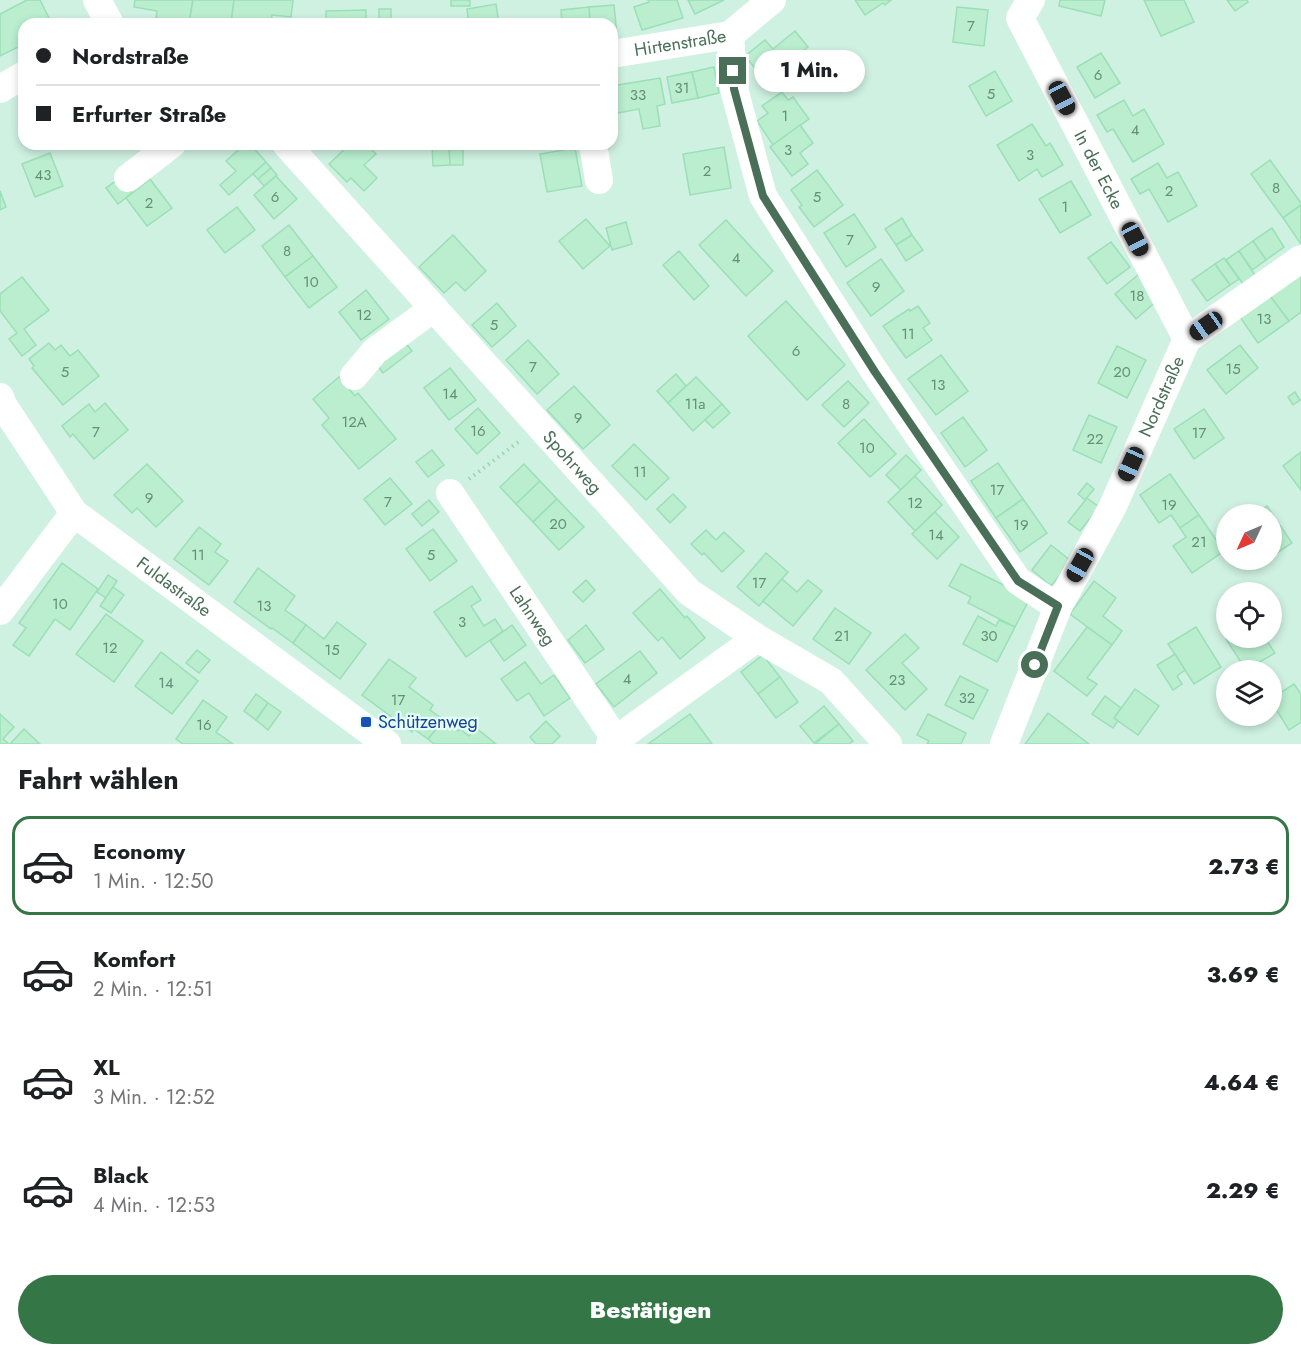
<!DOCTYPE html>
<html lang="de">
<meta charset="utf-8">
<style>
body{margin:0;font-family:Jost,sans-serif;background:#f6f6f6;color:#202124;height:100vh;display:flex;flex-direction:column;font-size:22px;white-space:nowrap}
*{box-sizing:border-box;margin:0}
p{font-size:20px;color:#757577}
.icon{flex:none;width:33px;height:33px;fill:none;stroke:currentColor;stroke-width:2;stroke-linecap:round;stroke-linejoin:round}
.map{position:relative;height:744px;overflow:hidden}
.side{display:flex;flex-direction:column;background:#fff;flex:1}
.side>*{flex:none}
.guide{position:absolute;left:18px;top:18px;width:600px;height:132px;border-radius:18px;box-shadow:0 3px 9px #0003;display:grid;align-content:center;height:132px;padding:0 18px;background:#fff}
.needle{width:39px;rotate:226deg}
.controls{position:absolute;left:1216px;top:504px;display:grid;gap:12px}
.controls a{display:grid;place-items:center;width:66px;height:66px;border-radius:50%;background:#fff;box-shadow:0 3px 9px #0003;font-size:30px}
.end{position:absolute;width:27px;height:27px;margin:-14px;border:8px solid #496f58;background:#fff;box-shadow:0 0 0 3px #fff}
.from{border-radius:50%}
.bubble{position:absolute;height:42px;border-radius:21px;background:#fff;box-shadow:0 3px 9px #0003;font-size:20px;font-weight:800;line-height:42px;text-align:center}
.car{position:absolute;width:18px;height:36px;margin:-18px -9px;border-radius:8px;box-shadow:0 0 4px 2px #0007;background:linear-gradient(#222 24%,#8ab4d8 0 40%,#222 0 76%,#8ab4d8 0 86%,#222 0)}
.guide b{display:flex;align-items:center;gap:21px;height:57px;font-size:22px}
.guide b+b{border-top:2px solid #e0e0e0}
.guide i{width:15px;height:15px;background:#202124}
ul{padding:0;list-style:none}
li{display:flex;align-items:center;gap:18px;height:99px;margin:0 12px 9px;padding:0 6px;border:3px solid transparent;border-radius:18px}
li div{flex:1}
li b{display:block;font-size:22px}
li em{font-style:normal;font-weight:800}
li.selected{border-color:#347646}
li>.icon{width:54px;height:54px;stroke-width:1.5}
h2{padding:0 18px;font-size:27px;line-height:72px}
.action{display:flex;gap:12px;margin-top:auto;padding:12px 18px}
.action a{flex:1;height:69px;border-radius:36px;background:#347646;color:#fff;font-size:24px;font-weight:800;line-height:69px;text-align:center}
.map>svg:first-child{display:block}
</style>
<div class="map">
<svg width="1301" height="744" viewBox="0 0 1301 744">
<rect width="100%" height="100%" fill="#e0faf1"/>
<path fill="#cff1e2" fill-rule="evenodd" d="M0,0H1301V744H0ZM24,24H612V144H24ZM1227,514H1272V560H1227ZM1227,592H1272V638H1227ZM1227,670H1272V716H1227Z"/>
<g fill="#baeecf" stroke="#9bdfb7" stroke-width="1.5">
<path d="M27,0H40L52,24H24V44L0,56V14Z"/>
<path d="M135,0H193L189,23L156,18L157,11L134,7Z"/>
<path d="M193,0H234L231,24L189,23Z"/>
<path d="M234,0H293L291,17L272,15L271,24H231Z"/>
<rect x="451" y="0" width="19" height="6"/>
<path d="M648,0H677L683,18L642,30L634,7L649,2Z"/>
<path d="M688,0H724L695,14Z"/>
<path d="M855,0H891L885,5L883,3L865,15Z"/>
<path d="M1060,0H1105L1101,16L1059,6Z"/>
<path d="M1144,0H1184L1194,22L1161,36Z"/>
<path d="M1227,0H1247L1248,2L1235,11Z"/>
<path d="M496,4L499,24H469L467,9Z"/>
<path d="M614,5L617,35L612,36V24H590L589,7Z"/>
<path d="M589,7L590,24H562L561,10Z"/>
<path d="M957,7L988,10L984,46L953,42Z"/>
<rect x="379" y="9" width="12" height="15"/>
<path d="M366,10V24H326V11Z"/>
<path d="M795,31L808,47L786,65L791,71L771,88L745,56L765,40L773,49Z"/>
<path d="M1101,53L1120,83L1095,98L1077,67Z"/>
<path d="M714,67L719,93L698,98L692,72Z"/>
<path d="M995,71L1012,101L986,116L969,86Z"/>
<path d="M692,72L698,98L672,103L667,77Z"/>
<path d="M660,78L665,104L657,106L660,126L643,129L639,109L612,114V86Z"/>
<path d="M782,92L788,100L793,97L809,119L773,145L757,121L768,113L762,106Z"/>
<path d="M1124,100L1133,116L1144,109L1164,144L1133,162L1113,129L1107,132L1097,115Z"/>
<path d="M1032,124L1046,146L1050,143L1063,165L1042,177L1037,169L1019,181L997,145Z"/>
<path d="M800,125L813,143L800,153L808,164L792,176L770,147Z"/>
<path d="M245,144H250L266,162L229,195L220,185L236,171L226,161Z"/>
<path d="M350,144H366L376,154L364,165L377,178L364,191L351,178L347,182L329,164Z"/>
<path d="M432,144H449L450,165L433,166Z"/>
<path d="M449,144H463V165H450Z"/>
<path d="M724,147L731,188L690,195L683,154Z"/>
<path d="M575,148L582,186L547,192L540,154Z"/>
<path d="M50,153L63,186L35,197L22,164Z"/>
<path d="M1270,160L1301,203V205L1283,218L1251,174Z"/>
<path d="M266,162L271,168L258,179L253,174Z"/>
<path d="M1158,163L1167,178L1178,172L1197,206L1168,222L1149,189L1140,194L1131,179Z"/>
<path d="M271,168L277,175L264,186L258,179Z"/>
<path d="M817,170L843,205L814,227L799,207L802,205L791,190Z"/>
<path d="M276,176L297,199L274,219L254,195Z"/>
<path d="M121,177L132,193L118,204L106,188Z"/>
<path d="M150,179L172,208L147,226L126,198Z"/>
<path d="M1071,181L1091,215L1060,233L1039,199Z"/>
<path d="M0,191L6,207L0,210Z"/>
<path d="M1301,205V244L1283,218Z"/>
<path d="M237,207L255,230L225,253L207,230Z"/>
<path d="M854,214L876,247L846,267L824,233Z"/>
<path d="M902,218L912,235L896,245L885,229Z"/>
<path d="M586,219L610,246L583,269L559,241Z"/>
<path d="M726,220L773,271L746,296L699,245Z"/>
<path d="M626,222L632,244L612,250L606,228Z"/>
<path d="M289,225L313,256L285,277L262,246Z"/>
<path d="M1272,228L1284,247L1266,260L1253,241Z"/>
<path d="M453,235L486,271L465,291L456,282L444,293L419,267Z"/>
<path d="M912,235L923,250L906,261L896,245Z"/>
<path d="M1253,241L1266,260L1252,270L1239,251Z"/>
<path d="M1111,242L1130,267L1107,284L1088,258Z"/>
<path d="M679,251L709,286L694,300L663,265Z"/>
<path d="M1239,251L1257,278L1245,287L1226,260Z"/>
<path d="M313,256L337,287L309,308L285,277Z"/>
<path d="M1224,258L1239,279L1230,285L1215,264Z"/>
<path d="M881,259L904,291L871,316L847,283Z"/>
<path d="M1215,264L1230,285L1207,301L1192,280Z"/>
<path d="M1301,273V312L1289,321L1270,296Z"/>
<path d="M1139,274L1159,299L1136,319L1115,294Z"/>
<path d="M22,277L49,310L24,329L36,345L22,356L9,339L17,333L0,311V294Z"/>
<path d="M366,290L389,319L361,340L339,312Z"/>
<path d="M1270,296L1289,321L1258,343L1240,317Z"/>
<path d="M786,301L845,365L807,400L748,336Z"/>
<path d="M497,303L516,326L492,347L472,325Z"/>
<path d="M918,306L930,323L923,328L932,340L906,358L883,326L909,309L910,311Z"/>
<path d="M402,339L412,351L383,373L374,361Z"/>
<path d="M528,340L559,374L537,394L506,360Z"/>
<path d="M49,343L55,350L61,345L70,356L78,350L99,376L63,405L32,368L34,366L29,359Z"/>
<path d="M1240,345L1258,368L1226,394L1207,370Z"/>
<path d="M1117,346L1146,360L1127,398L1098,383Z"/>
<path d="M941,355L968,391L936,415L908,379Z"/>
<path d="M450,368L476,400L449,420L424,388Z"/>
<path d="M676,374L686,386L668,403L657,391Z"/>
<path d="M339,377L355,396L358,393L396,439L359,469L322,425L329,418L313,399Z"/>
<path d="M696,377L722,404L693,431L668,403Z"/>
<path d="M848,381L869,403L844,427L822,405Z"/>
<path d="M574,386L610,425L583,449L547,410Z"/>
<path d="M1295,392L1300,400L1293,405L1288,397Z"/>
<path d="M105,403L128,430L94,459L73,434L70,437L62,426L89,404L95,412Z"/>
<path d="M722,404L730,413L713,428L705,420Z"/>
<path d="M478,408L500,433L477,454L455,429Z"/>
<path d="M1204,409L1224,438L1194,459L1174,429Z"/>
<path d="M1089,415L1117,427L1101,463L1073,450Z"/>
<path d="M963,417L987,450L965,467L941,433Z"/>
<path d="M864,419L896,454L870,477L838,443Z"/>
<path d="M634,444L669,478L646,500L612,466Z"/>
<path d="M432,450L444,465L428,477L416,462Z"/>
<path d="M1301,452V490L1283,466Z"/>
<path d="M906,455L921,470L901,490L886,475Z"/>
<path d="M998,463L1023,499L996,518L971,481Z"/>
<path d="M147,464L183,501L156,527L137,508L132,513L114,495Z"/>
<path d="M524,464L540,481L516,504L500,487Z"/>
<path d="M1170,474L1199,515L1180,528L1171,515L1159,523L1140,495Z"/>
<path d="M915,476L942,505L915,531L888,502Z"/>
<path d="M390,478L412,504L385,525L364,499Z"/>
<path d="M540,481L557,499L533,522L516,504Z"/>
<path d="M1087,483L1094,489L1085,500L1078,494Z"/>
<path d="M673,494L686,507L670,523L657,509Z"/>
<path d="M1087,498L1099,507L1080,531L1068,522Z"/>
<path d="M557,499L584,527L559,550L533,522Z"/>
<path d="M1023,499L1047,533L1020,552L996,518Z"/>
<path d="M429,500L439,512L422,526L412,514Z"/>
<path d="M1267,506L1292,543L1272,556V514H1254Z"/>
<path d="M935,512L959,537L937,559L912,534Z"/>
<path d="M1199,515L1224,551L1192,573L1173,546L1186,537L1180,528Z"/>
<path d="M199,527L221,544L215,552L228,561L209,585L174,559Z"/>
<path d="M433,529L457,561L430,581L406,549Z"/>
<path d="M706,530L716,540L724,532L744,551L722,572L704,553L702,555L691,544Z"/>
<path d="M1051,545L1071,561L1051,586L1032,570Z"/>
<path d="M766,553L788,572L759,606L737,587Z"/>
<path d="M62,563L98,589L70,630L55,619L29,656L13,645L26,628L19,623Z"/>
<path d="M961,564L1030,598L1015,627L968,603L971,597L949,586Z"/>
<path d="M258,568L295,596L285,610L306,625L293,643L272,628L271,629L234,602Z"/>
<path d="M108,575L117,581L106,598L97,592Z"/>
<path d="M782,579L797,592L808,580L822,591L793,626L763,601Z"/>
<path d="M586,580L595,590L583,602L573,592Z"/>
<path d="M1094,581L1116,598L1103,616L1122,631L1112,645L1070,614Z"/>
<path d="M472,586L481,600L471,606L484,626L495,619L503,631L466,657L434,612Z"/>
<path d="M113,587L124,595L111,613L100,606Z"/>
<path d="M660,589L685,618L687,616L705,638L680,659L662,637L658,641L633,613Z"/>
<path d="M835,608L871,633L849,664L813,639Z"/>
<path d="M1227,608V626L1218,615Z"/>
<path d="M106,614L143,641L114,682L76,654Z"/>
<path d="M978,616L996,626L999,620L1015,627L997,662L963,644Z"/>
<path d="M337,622L366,644L340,679L293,643L306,625L324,639Z"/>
<path d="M512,625L526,645L504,661L490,641Z"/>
<path d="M586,625L604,649L585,663L568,640Z"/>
<path d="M1087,627L1112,645L1087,678L1097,684L1087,696L1054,671Z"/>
<path d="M1196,627L1221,667L1194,684L1168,644Z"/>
<path d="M905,634L919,648L902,663L927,689L905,710L866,670Z"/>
<path d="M1229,638H1265L1275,653L1246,670L1226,639Z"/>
<path d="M197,650L210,660L199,673L186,663Z"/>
<path d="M640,651L657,673L614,707L596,684Z"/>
<path d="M161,652L198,681L172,714L135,686Z"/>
<path d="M1175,654L1185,670L1177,676L1182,684L1173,690L1157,665Z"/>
<path d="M763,655L780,677L758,694L741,672Z"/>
<path d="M389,659L416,678L409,687L433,705L430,710L444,720L428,739L414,729L412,732L362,695Z"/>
<path d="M525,662L541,684L554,675L570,698L544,716L529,693L517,701L501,679Z"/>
<path d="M960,676L988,690L973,719L945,705Z"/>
<path d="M780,677L798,702L776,718L758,694Z"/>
<path d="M1294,684L1301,694V722L1289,730L1272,703V698Z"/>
<path d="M1135,689L1159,706L1138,735L1114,718Z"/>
<path d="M256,694L268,703L256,720L244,711Z"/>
<path d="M1105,696L1121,708L1114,718L1118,721L1113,728L1092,714Z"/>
<path d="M203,700L227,717L216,732L233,744H183L176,739Z"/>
<path d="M268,703L281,712L268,730L256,720Z"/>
<path d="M824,706L839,724L814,743L800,726Z"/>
<path d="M1048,713L1089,744H1025Z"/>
<path d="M0,714L14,727L3,739L9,744H0Z"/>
<path d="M690,714L712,744H648Z"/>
<path d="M928,714L966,733L961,744H927L929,741L917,735Z"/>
<path d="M444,720L458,731L460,729L469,736L476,728L496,744H434L428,739Z"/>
<path d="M546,721L560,736L552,744H536L530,737Z"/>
<path d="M839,724L853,741L849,744H815Z"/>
<path d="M24,729L40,744H10Z"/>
</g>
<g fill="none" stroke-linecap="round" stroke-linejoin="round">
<path stroke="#9ed2b3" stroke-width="4" stroke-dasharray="1.5 4.5" stroke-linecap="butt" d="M469,479L521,440"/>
<g stroke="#fff" stroke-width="28">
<path d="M97,0L110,24"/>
<path id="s1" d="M1031,0L1020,18L1187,339"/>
<path d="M730,35L734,89L763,196L875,372L1018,581L1058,607"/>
<path id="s2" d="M612,54L730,35L772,0"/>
<path d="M0,89L24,75"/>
<path id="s3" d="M286,144L689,592L757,638L831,681L888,744"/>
<path d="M593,144L599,180"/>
<path d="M128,178L172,144"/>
<path d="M354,376L375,351L434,308"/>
<path id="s4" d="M0,397L3,405L74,513L387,744"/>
<path id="s5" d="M450,493L616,740"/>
<path d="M0,611L74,513"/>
<path d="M610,744L757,638"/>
<path id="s6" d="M1004,744L1058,607L1113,506L1187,339L1301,259"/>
</g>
</g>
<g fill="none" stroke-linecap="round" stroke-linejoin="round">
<path stroke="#496f58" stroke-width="8" d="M733,71L734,89L763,196L875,372L1018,581L1058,606L1035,665"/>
</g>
<rect fill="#1a4fb4" stroke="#e6fef5" stroke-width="2" x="360" y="716" width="12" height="12" rx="3"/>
<g text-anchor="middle" stroke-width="4.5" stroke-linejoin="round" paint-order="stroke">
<g font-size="15" fill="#658f76">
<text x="971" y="31">7</text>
<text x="1098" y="80">6</text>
<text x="682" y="93">31</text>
<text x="991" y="99">5</text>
<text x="638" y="100">33</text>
<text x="785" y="121">1</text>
<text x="1135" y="135">4</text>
<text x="788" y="155">3</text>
<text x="1030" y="160">3</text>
<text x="707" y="176">2</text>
<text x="43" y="180">43</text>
<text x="1276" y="193">8</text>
<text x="1169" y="196">2</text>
<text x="275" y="202">6</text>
<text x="817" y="202">5</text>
<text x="149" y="208">2</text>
<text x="1065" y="212">1</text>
<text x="850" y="245">7</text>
<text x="287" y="256">8</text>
<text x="736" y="263">4</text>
<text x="311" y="287">10</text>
<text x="876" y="292">9</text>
<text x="1137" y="301">18</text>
<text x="364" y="320">12</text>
<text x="1264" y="324">13</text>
<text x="494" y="330">5</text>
<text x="908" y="339">11</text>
<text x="796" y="356">6</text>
<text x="533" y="372">7</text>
<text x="1233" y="374">15</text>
<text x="65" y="377">5</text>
<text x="1122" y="377">20</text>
<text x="938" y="390">13</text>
<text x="450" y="399">14</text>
<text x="695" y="409">11a</text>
<text x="846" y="409">8</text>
<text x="578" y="423">9</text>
<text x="354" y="427">12A</text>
<text x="478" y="436">16</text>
<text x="96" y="437">7</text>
<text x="1199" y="438">17</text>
<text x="1095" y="444">22</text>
<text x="867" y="453">10</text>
<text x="640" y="477">11</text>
<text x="997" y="495">17</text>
<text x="149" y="503">9</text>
<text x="388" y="507">7</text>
<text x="915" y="508">12</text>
<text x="1169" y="510">19</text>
<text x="558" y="529">20</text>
<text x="1021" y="530">19</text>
<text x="936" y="540">14</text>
<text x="1199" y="547">21</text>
<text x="198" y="560">11</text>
<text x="431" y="560">5</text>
<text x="759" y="588">17</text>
<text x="60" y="609">10</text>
<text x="264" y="611">13</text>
<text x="462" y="627">3</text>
<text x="842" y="641">21</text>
<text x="989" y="641">30</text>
<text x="110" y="653">12</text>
<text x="332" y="655">15</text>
<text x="627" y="684">4</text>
<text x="897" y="685">23</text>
<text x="166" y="688">14</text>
<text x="967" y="703">32</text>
<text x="398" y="705">17</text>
<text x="204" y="730">16</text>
</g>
<g font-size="18" fill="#496f58" stroke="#e6fef5">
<text dy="6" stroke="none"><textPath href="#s2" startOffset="69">Hirtenstraße</textPath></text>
<text dy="6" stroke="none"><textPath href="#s1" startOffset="192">In der Ecke</textPath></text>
<text dy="6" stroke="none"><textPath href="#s6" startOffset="382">Nordstraße</textPath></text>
<text dy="6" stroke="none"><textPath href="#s3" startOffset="428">Spohrweg</textPath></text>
<text dy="6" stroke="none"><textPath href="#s4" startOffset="262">Fuldastraße</textPath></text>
<text dy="6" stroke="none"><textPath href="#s5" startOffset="148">Lahnweg</textPath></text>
</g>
<g font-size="18" fill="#164399" stroke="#e6fef5" text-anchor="start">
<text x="378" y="728">Schützenweg</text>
</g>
</g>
</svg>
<div class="controls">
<a><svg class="needle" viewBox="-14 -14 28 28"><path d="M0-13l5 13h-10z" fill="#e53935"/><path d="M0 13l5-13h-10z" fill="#757577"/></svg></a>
<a><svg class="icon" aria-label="locate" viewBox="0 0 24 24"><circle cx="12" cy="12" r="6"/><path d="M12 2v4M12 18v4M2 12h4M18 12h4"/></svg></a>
<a><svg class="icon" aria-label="layers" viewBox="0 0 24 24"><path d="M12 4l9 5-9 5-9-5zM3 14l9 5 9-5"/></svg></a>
</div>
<i class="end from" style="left:1035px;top:665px"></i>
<i class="end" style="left:733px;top:71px"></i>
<div class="bubble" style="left:754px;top:50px;width:111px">1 Min.</div>
<i class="car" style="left:1062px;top:98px;rotate:152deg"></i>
<i class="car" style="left:1135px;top:239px;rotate:152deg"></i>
<i class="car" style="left:1206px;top:326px;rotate:235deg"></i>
<i class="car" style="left:1131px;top:464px;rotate:204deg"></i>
<i class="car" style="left:1080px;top:565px;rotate:209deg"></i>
<div class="guide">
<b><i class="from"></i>Nordstraße</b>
<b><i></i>Erfurter Straße</b>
</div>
</div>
<section class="side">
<h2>Fahrt wählen</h2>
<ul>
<li class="selected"><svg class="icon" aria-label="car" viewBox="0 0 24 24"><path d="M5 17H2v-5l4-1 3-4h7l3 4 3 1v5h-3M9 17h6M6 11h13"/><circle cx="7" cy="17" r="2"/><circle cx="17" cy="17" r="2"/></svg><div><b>Economy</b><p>1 Min. · 12:50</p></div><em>2.73 €</em></li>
<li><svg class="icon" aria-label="car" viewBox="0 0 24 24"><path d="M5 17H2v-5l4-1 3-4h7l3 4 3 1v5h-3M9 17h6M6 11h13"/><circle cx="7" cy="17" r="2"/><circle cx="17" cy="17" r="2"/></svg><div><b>Komfort</b><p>2 Min. · 12:51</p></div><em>3.69 €</em></li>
<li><svg class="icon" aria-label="car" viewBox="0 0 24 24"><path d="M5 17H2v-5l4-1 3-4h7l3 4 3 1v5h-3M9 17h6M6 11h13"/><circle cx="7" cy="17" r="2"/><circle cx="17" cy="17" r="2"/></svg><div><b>XL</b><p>3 Min. · 12:52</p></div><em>4.64 €</em></li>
<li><svg class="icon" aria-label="car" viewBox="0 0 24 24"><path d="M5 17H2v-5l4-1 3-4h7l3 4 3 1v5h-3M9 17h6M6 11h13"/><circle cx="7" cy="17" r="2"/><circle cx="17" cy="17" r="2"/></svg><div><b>Black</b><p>4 Min. · 12:53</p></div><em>2.29 €</em></li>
</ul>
<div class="action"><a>Bestätigen</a></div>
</section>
